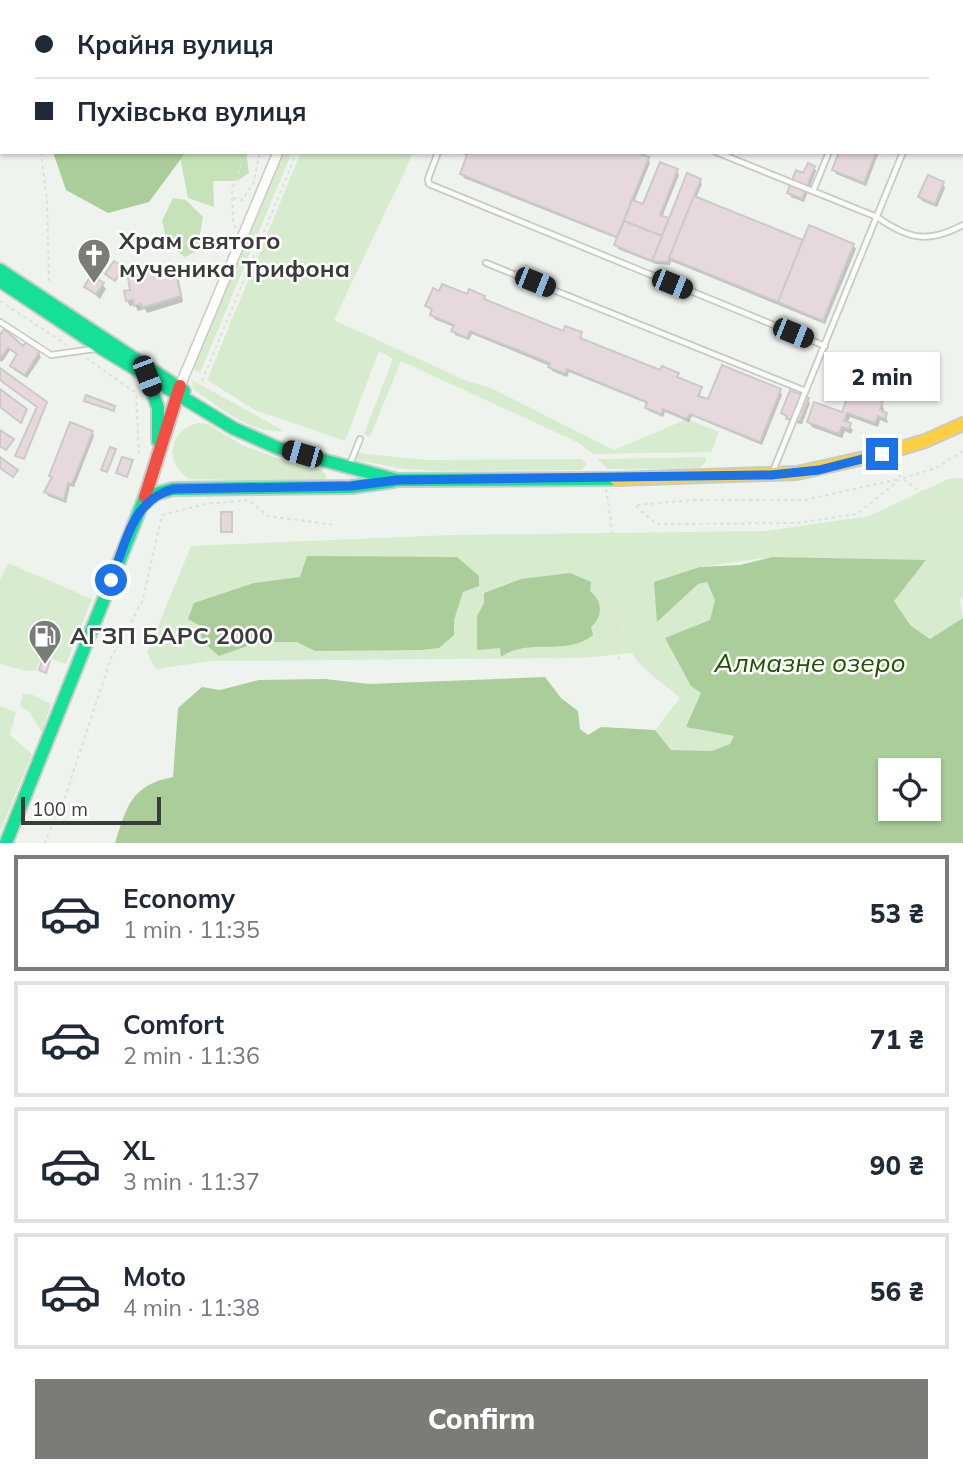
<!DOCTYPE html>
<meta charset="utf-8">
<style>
body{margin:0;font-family:Mulish,sans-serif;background:#f6f6f7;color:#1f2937;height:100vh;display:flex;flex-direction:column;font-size:26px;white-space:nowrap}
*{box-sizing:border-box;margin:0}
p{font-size:23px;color:#747a83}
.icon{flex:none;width:38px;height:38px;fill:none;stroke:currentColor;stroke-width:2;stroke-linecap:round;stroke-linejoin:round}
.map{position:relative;height:843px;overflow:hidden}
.side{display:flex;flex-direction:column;background:#fff;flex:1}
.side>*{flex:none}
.top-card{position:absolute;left:0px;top:0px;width:964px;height:154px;box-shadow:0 2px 5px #0004;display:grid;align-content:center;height:154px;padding:0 35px;background:#fff}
.buttons{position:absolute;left:878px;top:758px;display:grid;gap:14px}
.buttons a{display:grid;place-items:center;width:63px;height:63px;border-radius:0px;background:#fff;box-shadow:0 2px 5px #0004;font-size:35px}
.scale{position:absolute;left:21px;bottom:18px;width:140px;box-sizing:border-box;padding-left:7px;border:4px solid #393c38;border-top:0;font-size:19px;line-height:24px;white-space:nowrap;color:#393c38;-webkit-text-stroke:5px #fff;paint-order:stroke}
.end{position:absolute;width:32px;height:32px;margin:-16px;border:9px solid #1a73e8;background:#fff;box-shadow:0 0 0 4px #fff}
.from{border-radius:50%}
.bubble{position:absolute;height:49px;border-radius:0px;background:#fff;box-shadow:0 2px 5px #0004;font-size:23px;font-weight:800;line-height:49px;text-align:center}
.car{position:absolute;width:21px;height:42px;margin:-21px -10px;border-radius:9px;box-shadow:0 0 5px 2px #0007;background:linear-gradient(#222 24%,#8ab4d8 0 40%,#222 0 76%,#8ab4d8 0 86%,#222 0)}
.top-card b{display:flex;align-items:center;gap:24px;height:66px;font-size:26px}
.top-card b+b{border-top:2px solid #e0e1e3}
.top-card i{width:18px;height:18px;background:#1f2937}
ul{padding:12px 0 0;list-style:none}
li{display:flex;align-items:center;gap:21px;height:116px;margin:0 14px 10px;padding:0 21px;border:4px solid #e0e1e3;border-radius:0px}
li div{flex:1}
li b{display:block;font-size:26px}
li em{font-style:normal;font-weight:800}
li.selected{border-color:#797c77}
li>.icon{width:63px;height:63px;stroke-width:1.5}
.cta{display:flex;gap:14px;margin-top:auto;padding:14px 35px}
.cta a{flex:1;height:80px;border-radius:0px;background:#797c77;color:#fff;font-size:28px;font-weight:800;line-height:80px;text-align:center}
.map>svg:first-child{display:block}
</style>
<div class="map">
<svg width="963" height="843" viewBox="0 0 963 843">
<rect width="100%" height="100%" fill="#eff3ed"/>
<g fill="#d7ecce">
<path d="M287,152H292L200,373L193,369L278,162Z"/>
<path d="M301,152H414L334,320L469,382L489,387L614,450L687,419L719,432L711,452L593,454L579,443L401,361L370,437L364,434L393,359L379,351L345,441L255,410L207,380Z"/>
<path d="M192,380L284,431C250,434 221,408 193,389Z"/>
<path d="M198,423L208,424L242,445L291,463L321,469L327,477L322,482L189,479C164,463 168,431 198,423Z"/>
<path d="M357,453L427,460L582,459L587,465L581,470L443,471L404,469L357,460Z"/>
<path d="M706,457V462L698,469H608L597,459Z"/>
<path d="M963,478V596L960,600L963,618L930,639L911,626L894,601L925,561L772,557L700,567L698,584L707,582L715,600L710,620L700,624L701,693L687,727L734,736L730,744L712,751L671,750L655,730L680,698C664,683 642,671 632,653L582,658L211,661L156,669L147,653L191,546L449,535L766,531L869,516L948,479Z"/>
<path d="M8,563L92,599L66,664L42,656L36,670L26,671L0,664V580Z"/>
<path d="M23,694H31L51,704L42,732L29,712L20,706Z"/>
<path d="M0,706L16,712L10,735L32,754L0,832Z"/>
</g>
<g fill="#c6e2b8">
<path d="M246,152L249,173L237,181H213L214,207L188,198L179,152Z"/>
<path d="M173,198L186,200L203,217L197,251L185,257L168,244L162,221Z"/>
</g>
<g fill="#aacd9a" fill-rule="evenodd">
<path d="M122,0H270L121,2Z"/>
<path d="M53,152H186L149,202L108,213L66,190Z"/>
<path d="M307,556L457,557L479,576V586L463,592L454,620V635L439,648L420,650L315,651L297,642H274L253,644L219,656L202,641L199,625L188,619L194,603L254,583L300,577Z"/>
<path d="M772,557L926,560L894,601L911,626L930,639L963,618V843H115C127,806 131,785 173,777L178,708L202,687L220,690L259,680L325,679L369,684L545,677L561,698L578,711L580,729L588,735L601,727L655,730L671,750L712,751L730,744L734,736L686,727L701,693L691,686L665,638L710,620L715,600L707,582L698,584L657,622L654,582L700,567L740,565ZM891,770H929V808H891Z"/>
<path d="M570,573L591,582L590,591C602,600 604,616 591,627L593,635C567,657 527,637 501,657L500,648L477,650V616L484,603V593L521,579Z"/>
</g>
<g fill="#0003">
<path d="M869,0H890L889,2Z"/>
<path d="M463,152L648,159L650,163L634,202L644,206L677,171L679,175L662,217L670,221L699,180L702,184L696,198L804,242L853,245L856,249L825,324L671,261L670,265L656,264L618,249V239L464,178L462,174L468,157Z"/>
<path d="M841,152H879L866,186L836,174L834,170Z"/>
<path d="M814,167L816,171L804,202L791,197L789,193Z"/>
<path d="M943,184L945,188L937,207L922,201L920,197Z"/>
<path d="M169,270L179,280L183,302L147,313L145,309L138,311L135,305L130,306L127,301Z"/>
<path d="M102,284L106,289L100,299L86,287Z"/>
<path d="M468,296L484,297L486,301L564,333L581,334L582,341L661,372L676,374V386L679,377L701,388L700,398L709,402L780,391L782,395L762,445L692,416L689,422L665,412L663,417L649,411L648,404L569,372L567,377L552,371L550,366L472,334L469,340L455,335L454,327L434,319L433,312L427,306Z"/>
<path d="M0,338L23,349L26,345L39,353L41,357L27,378L14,370L12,366L18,356L10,350L2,362L0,361Z"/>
<path d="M807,399L810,403L802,424L790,422L783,413Z"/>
<path d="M882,403L888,423L880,420L878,427L850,417L847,424L853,430L851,434L845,431L842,438L812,427L809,422Z"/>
<path d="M92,432L94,436L74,487L70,486L66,503L48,496L46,492L53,480L51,476Z"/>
</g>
<g fill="#e7d8de" stroke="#cbcac9" stroke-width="2">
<rect x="415" y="0" width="29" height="2"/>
<path d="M522,0H614L618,2H522Z"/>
<path d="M461,152H636L649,157L617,237L460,174L467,155Z"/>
<path d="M839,152H876L864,183L832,170Z"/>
<path d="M660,162L678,169L660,215L669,218L662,236L624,221L632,200L643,204Z"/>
<path d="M808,163L815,166L802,199L787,193L796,170L803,173Z"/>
<path d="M687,173L701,179L668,262L652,261Z"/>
<path d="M928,175L944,182L935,204L918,197Z"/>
<path d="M694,196L803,240L778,302L669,258Z"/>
<path d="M624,221L662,236L652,261L614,245Z"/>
<path d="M809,225L854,244L823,321L778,302Z"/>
<path d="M114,261L124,267L115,281L105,274Z"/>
<path d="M170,268L171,274L176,273L181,296L142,308L141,304L134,306L133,300L126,301L124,291L130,290L128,277Z"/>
<path d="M91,275L104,283L96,294L84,287Z"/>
<path d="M442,284L467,294L469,289L485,296L484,299L563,331L565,326L582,332L580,338L660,370L662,366L679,373L677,377L702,387L698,396L708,399L722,365L781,389L760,442L690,414L687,419L663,409L661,414L645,408L647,402L567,369L565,374L548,367L550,363L470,331L467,338L451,331L454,325L430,315L432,309L425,306L433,288L439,291Z"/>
<path d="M4,329L23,346L26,342L40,351L25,375L10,366L17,354L8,348L0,359V335Z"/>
<path d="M0,368L47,402L24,459L15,456L37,407L0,380Z"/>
<path d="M0,389L27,409L21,423L0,407Z"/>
<path d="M790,390L809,398L800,421L786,419L787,416L781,413Z"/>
<path d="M850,390L883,401L880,410L887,413L885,419L878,416L875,423L847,413L844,421L851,423L849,429L842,427L839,434L807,422L814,402L842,412Z"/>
<path d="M86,395L115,406L114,411L84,401Z"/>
<path d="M70,422L93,431L72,484L68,483L64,500L44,492L52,477L49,476Z"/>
<path d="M0,430L14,439L6,450L0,446Z"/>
<path d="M110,447L116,449L107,472L101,470Z"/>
<path d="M0,457L18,470L13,477L0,468Z"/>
<path d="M122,457L133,460L127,477L116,473Z"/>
<rect x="221" y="512" width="11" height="20"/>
<path d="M43,658L50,661L46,673L39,670Z"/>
</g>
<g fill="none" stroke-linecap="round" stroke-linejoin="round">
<defs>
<g id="lane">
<path d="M833,0L838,2"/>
<path d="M497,2L498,0"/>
<path d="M727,2L728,0"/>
<path d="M962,5L963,3"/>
<path d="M438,152L428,179L429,184L825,346"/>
<path d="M716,152L877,217C908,239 928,244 963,225"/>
<path d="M813,191L829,152"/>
<path d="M486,263L803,390"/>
<path d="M0,322L51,355L94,349"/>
<path d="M350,464L360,439"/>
<path d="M773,471L903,152"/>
</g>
<g id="street">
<path d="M339,2L340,0"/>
<path d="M180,386L278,152"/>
</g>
<g id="fast">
<path d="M0,270L184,391"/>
<path d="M0,281L101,348L233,428L278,448L397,480L616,479"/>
<path d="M147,376L158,408V441"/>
<path d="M145,503L155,494L173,489L351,487L394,481"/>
<path d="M6,843L145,497"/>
</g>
<path id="slow" d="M616,479L797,473L882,454L925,441L963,424"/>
<path id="jam" d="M145,497L180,386"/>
</defs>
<use href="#lane" stroke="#c8cbc6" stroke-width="8"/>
<use href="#street" stroke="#c8cbc6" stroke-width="12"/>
<use href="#fast" stroke="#c8cbc6" stroke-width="16"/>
<use href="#slow" stroke="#c8cbc6" stroke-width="16"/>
<use href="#jam" stroke="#c8cbc6" stroke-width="16"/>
<g stroke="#dedfde" stroke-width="2" stroke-dasharray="3.5 3.5" stroke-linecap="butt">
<path d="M100,2L101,0"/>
<path d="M273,2L274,0"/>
<path d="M321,2V0"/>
<path d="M360,2L361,0"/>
<path d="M41,152L47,201L49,281"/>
<path d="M233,198L242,200L253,184L260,152"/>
<path d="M236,228L233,224L232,189L241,167L240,152"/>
<path d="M0,301L67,345"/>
<path d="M86,358L136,393L139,455"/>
<path d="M202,381L297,152"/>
<path d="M889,464C908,489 933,499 963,506"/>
<path d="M606,489L611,521L619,662"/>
<path d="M637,505L692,500H805L899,479"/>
<path d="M636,506L656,524L798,523L857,514L900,479L936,468L963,451"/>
<path d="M44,843L63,803L111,658L142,602L162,515L206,504L249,500L268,516L335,525"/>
</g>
<use href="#lane" stroke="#fdfdfc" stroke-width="4.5"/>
<use href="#street" stroke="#fdfdfc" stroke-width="9"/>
<use href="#fast" stroke="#16e098" stroke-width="12"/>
<use href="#slow" stroke="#ffcf43" stroke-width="12"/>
<use href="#jam" stroke="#f24e42" stroke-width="12"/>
</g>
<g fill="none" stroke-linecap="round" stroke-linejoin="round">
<path stroke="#1a73e8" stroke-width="9" d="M111,580C126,544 131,501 173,489L351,486L397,480L771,475L819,470L882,454"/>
</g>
<defs>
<symbol id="church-pin" viewBox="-11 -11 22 30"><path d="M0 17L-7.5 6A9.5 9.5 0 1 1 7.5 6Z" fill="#797c77" stroke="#fff"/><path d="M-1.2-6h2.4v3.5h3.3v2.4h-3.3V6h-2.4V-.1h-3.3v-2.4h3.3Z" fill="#fff"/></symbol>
<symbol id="fuel-pin" viewBox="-11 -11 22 30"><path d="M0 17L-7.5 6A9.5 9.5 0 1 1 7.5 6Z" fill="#797c77" stroke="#fff"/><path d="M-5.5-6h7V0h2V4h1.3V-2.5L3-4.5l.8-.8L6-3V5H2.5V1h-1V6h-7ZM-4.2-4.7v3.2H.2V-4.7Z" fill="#fff"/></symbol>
</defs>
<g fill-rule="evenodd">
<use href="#church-pin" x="75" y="236" width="38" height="52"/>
<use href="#fuel-pin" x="26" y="617" width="38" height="52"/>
</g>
<g text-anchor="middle" stroke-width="5" stroke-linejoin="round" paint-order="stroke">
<g font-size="24" font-weight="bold" fill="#393c38" stroke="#fff" text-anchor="start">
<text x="119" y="249">Храм святого<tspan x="119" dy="28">мученика Трифона</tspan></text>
<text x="70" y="644">АГЗП БАРС 2000</text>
</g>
<g font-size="26" font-style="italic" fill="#235002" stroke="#fff">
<text x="810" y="672">Алмазне озеро</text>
</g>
</g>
</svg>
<div class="buttons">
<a><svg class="icon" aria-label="locate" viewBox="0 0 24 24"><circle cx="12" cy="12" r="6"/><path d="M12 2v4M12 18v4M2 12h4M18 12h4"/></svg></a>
</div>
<div class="scale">100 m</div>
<i class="end from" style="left:111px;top:580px"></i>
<i class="end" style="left:882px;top:454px"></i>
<div class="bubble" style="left:824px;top:352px;width:116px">2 min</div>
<i class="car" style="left:535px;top:282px;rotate:112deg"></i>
<i class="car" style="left:672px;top:284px;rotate:112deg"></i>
<i class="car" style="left:793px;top:333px;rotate:112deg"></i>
<i class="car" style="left:147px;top:376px;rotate:159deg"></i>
<i class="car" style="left:302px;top:454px;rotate:286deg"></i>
<div class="top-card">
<b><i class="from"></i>Крайня вулиця</b>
<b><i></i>Пухівська вулиця</b>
</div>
</div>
<section class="side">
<ul>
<li class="selected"><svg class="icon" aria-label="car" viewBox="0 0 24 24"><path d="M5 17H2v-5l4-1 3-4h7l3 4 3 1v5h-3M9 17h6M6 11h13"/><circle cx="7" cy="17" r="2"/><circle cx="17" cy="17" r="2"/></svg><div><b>Economy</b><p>1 min · 11:35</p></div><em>53 ₴</em></li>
<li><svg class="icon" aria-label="car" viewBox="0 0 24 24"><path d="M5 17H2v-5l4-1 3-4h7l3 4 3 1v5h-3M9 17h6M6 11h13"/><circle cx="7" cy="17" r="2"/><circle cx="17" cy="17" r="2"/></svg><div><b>Comfort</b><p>2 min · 11:36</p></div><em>71 ₴</em></li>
<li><svg class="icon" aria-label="car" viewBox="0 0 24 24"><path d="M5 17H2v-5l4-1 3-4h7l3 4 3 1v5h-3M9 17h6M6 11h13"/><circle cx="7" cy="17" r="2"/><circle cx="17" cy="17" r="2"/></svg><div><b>XL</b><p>3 min · 11:37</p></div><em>90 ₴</em></li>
<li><svg class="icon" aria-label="car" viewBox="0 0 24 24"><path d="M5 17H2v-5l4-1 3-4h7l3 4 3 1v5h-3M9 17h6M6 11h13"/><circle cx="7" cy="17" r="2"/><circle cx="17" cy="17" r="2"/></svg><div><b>Moto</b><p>4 min · 11:38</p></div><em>56 ₴</em></li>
</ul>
<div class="cta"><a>Confirm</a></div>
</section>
